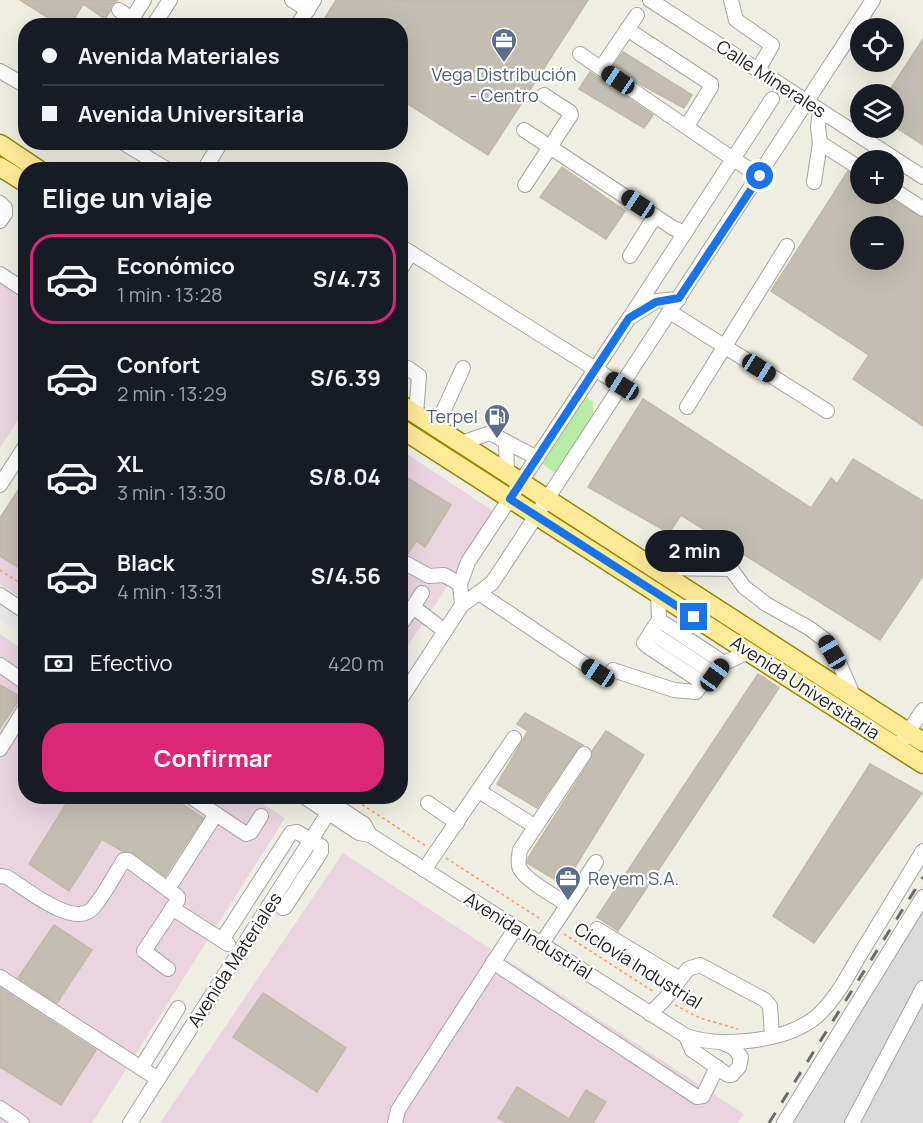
<!DOCTYPE html>
<html lang="es">
<meta charset="utf-8">
<style>
body{margin:0;font-family:Manrope,sans-serif;background:#20242c;color:#f1f3f6;height:100vh;display:flex;flex-direction:column;font-size:22px;white-space:nowrap}
*{box-sizing:border-box;margin:0}
p{font-size:20px;color:#9ea1a6}
.icon{flex:none;width:33px;height:33px;fill:none;stroke:currentColor;stroke-width:2;stroke-linecap:round;stroke-linejoin:round}
.map{position:relative;flex:1;overflow:hidden}
.details{position:absolute;left:18px;top:162px;width:390px;height:642px;display:flex;flex-direction:column;background:#171b24;border-radius:24px;box-shadow:0 6px 24px #0002}
.details>*{flex:none}
.top-card{position:absolute;left:18px;top:18px;width:390px;height:132px;border-radius:24px;box-shadow:0 6px 24px #0002;display:grid;align-content:center;height:132px;padding:0 24px;background:#171b24}
.tools{position:absolute;left:850px;top:18px;display:grid;gap:12px}
.tools a{display:grid;place-items:center;width:54px;height:54px;border-radius:50%;background:#171b24;box-shadow:0 6px 24px #0002;font-size:30px}
.end{position:absolute;width:27px;height:27px;margin:-14px;border:8px solid #1a73e8;background:#fff;box-shadow:0 0 0 3px #fff}
.from{border-radius:50%}
.bubble{position:absolute;height:42px;border-radius:21px;background:#171b24;box-shadow:0 6px 24px #0002;font-size:20px;font-weight:700;line-height:42px;text-align:center}
.car{position:absolute;width:18px;height:36px;margin:-18px -9px;border-radius:8px;box-shadow:0 0 4px 2px #0007;background:linear-gradient(#222 24%,#8ab4d8 0 40%,#222 0 76%,#8ab4d8 0 86%,#222 0)}
.top-card b{display:flex;align-items:center;gap:21px;height:57px;font-size:22px}
.top-card b+b{border-top:2px solid #363941}
.top-card i{width:15px;height:15px;background:#f1f3f6}
ul{padding:0;list-style:none}
li{display:flex;align-items:center;gap:18px;height:90px;margin:0 12px 9px;padding:0 12px;border:3px solid transparent;border-radius:24px}
li div{flex:1}
li b{display:block;font-size:22px}
li em{font-style:normal;font-weight:700}
li.selected{border-color:#db2777}
li>.icon{width:54px;height:54px;stroke-width:1.5}
h2{padding:0 24px;font-size:27px;line-height:72px}
.pay{display:flex;align-items:center;gap:15px;height:66px;padding:0 24px;font-size:22px}
.pay p{margin-inline-start:auto}
.action{display:flex;gap:12px;margin-top:auto;padding:12px 24px}
.action a{flex:1;height:69px;border-radius:24px;background:#db2777;color:#fff;font-size:24px;font-weight:700;line-height:69px;text-align:center}
.map>svg:first-child{display:block}
</style>
<div class="map">
<svg width="923" height="1123" viewBox="0 0 923 1123">
<rect width="100%" height="100%" fill="#efeee2"/>
<path fill="#dbdada" d="M923,887V1123H775Z"/>
<g fill="#e9d4e0">
<path d="M0,278L26,292L25,409L0,448Z"/>
<path d="M401,450L496,513L401,656Z"/>
<path d="M25,486V600L0,584V525Z"/>
<path d="M0,634L25,651L26,796L251,797L285,818L92,1123H0Z"/>
<path d="M343,853L744,1114L738,1123H160Z"/>
</g>
<path fill="#b8eda5" d="M586,397L593,402V419L557,474L541,463Z"/>
<path fill="#e9e9e9" d="M0,595L25,612V636L0,619Z"/>
<g fill="#c4beb2" stroke="#c2b8a4" stroke-width="1.5" fill-rule="evenodd">
<path d="M20,0H118L111,5L110,11L105,19L83,4L70,26H61Z"/>
<path d="M336,0H588L488,155L400,99V26H320Z"/>
<path d="M923,39V145L894,126V94H887Z"/>
<path d="M623,52L692,95L684,108L640,84L613,66Z"/>
<path d="M590,72L653,115L644,128L579,89Z"/>
<path d="M562,167L625,211L606,239L540,197Z"/>
<path d="M848,171L861,178V194H886L889,198L923,218V426L853,379L869,355L771,291ZM861,226H894V260H861Z"/>
<path d="M643,399L811,508L831,478L837,484L853,459L923,501V576L880,640L681,515L669,533L588,487Z"/>
<path d="M400,473L451,505L425,547L416,541L407,555L400,558Z"/>
<path d="M26,478V572L0,556V518Z"/>
<path d="M758,674L779,688L618,931L597,917Z"/>
<path d="M0,685L21,697L0,728Z"/>
<path d="M525,713L583,745L577,749L537,808L497,784L528,731L517,724Z"/>
<path d="M606,731L644,755L564,885L527,863L528,858L591,759L592,751Z"/>
<path d="M870,764L922,793L814,943L773,916Z"/>
<path d="M71,796H170L203,818L165,876L133,853L122,851L102,839L69,891L29,864Z"/>
<path d="M54,925L92,950L57,1003L18,978Z"/>
<path d="M0,988L96,1050L61,1105L0,1067Z"/>
<path d="M263,993L346,1048L317,1092L233,1037Z"/>
<path d="M517,1087L569,1119L586,1090L606,1102L593,1123H507L498,1118Z"/>
</g>
<g fill="none" stroke-linecap="round" stroke-linejoin="round">
<defs>
<g id="minor">
<path d="M292,0L308,10"/>
<path d="M650,0L923,177"/>
<path d="M731,0L736,20L772,45L758,70"/>
<path d="M119,10L141,26"/>
<path d="M127,26L144,0"/>
<path d="M153,26L170,0"/>
<path d="M297,26L314,0"/>
<path d="M627,29L711,84V87L687,126"/>
<path d="M580,54L733,159L772,99"/>
<path d="M601,68L637,15"/>
<path d="M0,71L26,86"/>
<path d="M524,130L673,228L685,233"/>
<path d="M122,142L168,170"/>
<path d="M820,143L861,169"/>
<path d="M204,170L221,142"/>
<path d="M814,182L820,143L818,127L820,111"/>
<path d="M525,185L571,115L570,112L544,95"/>
<path d="M894,190L923,209"/>
<path d="M0,203L5,208V214L0,221"/>
<path d="M400,246L622,386"/>
<path d="M630,256L655,216"/>
<path d="M400,270L411,253"/>
<path d="M0,274L26,291"/>
<path d="M670,312L827,411"/>
<path d="M632,314L733,159L760,176"/>
<path d="M408,368L419,376L416,414"/>
<path d="M687,407L787,246"/>
<path d="M436,427L463,368"/>
<path d="M506,442L507,472"/>
<path d="M461,443L490,433L537,458"/>
<path d="M0,485L26,445"/>
<path d="M407,564L429,576L444,575L460,584"/>
<path d="M654,568L731,569L744,587L766,604L809,628L825,640L840,665L854,697"/>
<path d="M479,593L598,673"/>
<path d="M658,594L659,620L724,663L749,652"/>
<path d="M0,595L26,612"/>
<path d="M462,605L460,584L468,562L629,318L656,301L679,299"/>
<path d="M413,607L422,593"/>
<path d="M659,620L651,632L715,674L724,663"/>
<path d="M400,625L413,607L445,631"/>
<path d="M651,632L644,643L647,646L703,683H709L715,674"/>
<path d="M0,665L26,683"/>
<path d="M613,670L674,690L696,692L703,683"/>
<path d="M400,700L462,605L492,583L500,571L873,0"/>
<path d="M898,747L923,710"/>
<path d="M0,749L26,707"/>
<path d="M479,791L528,822"/>
<path d="M303,796L359,833L370,835L686,1036C722,1048 787,1042 817,1016C836,999 848,975 861,953C882,919 902,885 923,851"/>
<path d="M321,796L364,824L370,835"/>
<path d="M428,803L457,823"/>
<path d="M216,814L246,834L251,832L261,816"/>
<path d="M424,870L514,738"/>
<path d="M0,876L7,877C25,888 74,929 93,908C105,894 114,875 124,860H128L178,897V900L144,951L168,969"/>
<path d="M168,889L216,814L190,796"/>
<path d="M567,904C554,896 527,881 520,869C517,863 519,856 520,850L584,754"/>
<path d="M172,908L228,944"/>
<path d="M597,929L680,979"/>
<path d="M222,940L291,833L297,832L321,846V852L285,907L283,908L273,900"/>
<path d="M541,945L596,862"/>
<path d="M493,962L697,1097L703,1096L717,1067"/>
<path d="M0,977L158,1079"/>
<path d="M650,1014L665,999L688,969L700,965L765,1000L770,1006L772,1036"/>
<path d="M686,1036L692,1050L728,1075H732L739,1067L741,1057L734,1048L723,1043"/>
<path d="M141,1068L178,1008"/>
<path d="M0,1108L22,1123"/>
<path d="M130,1123L339,796"/>
<path d="M395,1123L398,1110L515,929"/>
<path d="M784,1123L923,897"/>
<path d="M852,1123L923,988"/>
</g>
<g id="major">
<path d="M0,144L39,170"/>
<path d="M0,167L26,183"/>
<path d="M400,404L923,742"/>
<path d="M400,428L923,764"/>
</g>
</defs>
<use href="#minor" stroke="#a4a4a4" stroke-width="16"/>
<use href="#major" stroke="#978700" stroke-width="21"/>
<g stroke="#ff9764" stroke-width="1.5" stroke-dasharray="3 3" stroke-linecap="butt">
<path d="M0,570L26,587"/>
<path d="M352,798L426,846"/>
<path d="M446,858L542,920"/>
<path d="M564,934L654,992"/>
<path d="M675,1005L700,1018L738,1029"/>
</g>
<use href="#minor" stroke="#fff" stroke-width="14"/>
<use href="#major" stroke="#ffea98" stroke-width="18"/>
<path stroke="#6b6b6b" stroke-width="3" stroke-dasharray="12 12" stroke-linecap="butt" d="M769,1123L923,877"/>
</g>
<g fill="none" stroke-linecap="round" stroke-linejoin="round">
<path stroke="#1a73e8" stroke-width="8" d="M694,617L510,499L629,318L656,302L679,298L760,176"/>
</g>
<defs>
<symbol id="office-pin" viewBox="-11 -11 22 30"><path d="M0 17L-7.5 6A9.5 9.5 0 1 1 7.5 6Z" fill="#5c6f8a" stroke="#fff"/><path d="M-6-3h4V-5.5h4V-3h4V5H-6ZM-1-4.5V-3h2v-1.5ZM-6 0V1H6V0Z" fill="#fff"/></symbol>
<symbol id="fuel-pin" viewBox="-11 -11 22 30"><path d="M0 17L-7.5 6A9.5 9.5 0 1 1 7.5 6Z" fill="#5c6f8a" stroke="#fff"/><path d="M-5.5-6h7V0h2V4h1.3V-2.5L3-4.5l.8-.8L6-3V5H2.5V1h-1V6h-7ZM-4.2-4.7v3.2H.2V-4.7Z" fill="#fff"/></symbol>
</defs>
<g fill-rule="evenodd">
<use href="#office-pin" x="489" y="26" width="30" height="40"/>
<use href="#fuel-pin" x="482" y="402" width="30" height="40"/>
<use href="#office-pin" x="553" y="864" width="30" height="40"/>
</g>
<g text-anchor="middle" stroke-width="4.5" stroke-linejoin="round" paint-order="stroke">
<g font-size="18" fill="#4e5e75" stroke="#fff">
<text x="504" y="81">Vega Distribución<tspan x="504" dy="21">- Centro</tspan></text>
<text x="478" y="423" text-anchor="end">Terpel</text>
<text x="588" y="885" text-anchor="start">Reyem S.A.</text>
</g>
<g font-size="18" fill="#1d1d1d" stroke="#fff">
<text transform="translate(771 79) rotate(33)" y="6">Calle Minerales</text>
<text transform="translate(805 688) rotate(33)" y="6">Avenida Universitaria</text>
<text transform="translate(528 936) rotate(32)" y="6">Avenida Industrial</text>
<text transform="translate(235 960) rotate(-57)" y="6">Avenida Materiales</text>
<text transform="translate(638 966) rotate(32)" y="6">Ciclovía Industrial</text>
</g>
</g>
</svg>
<div class="tools">
<a><svg class="icon" aria-label="locate" viewBox="0 0 24 24"><circle cx="12" cy="12" r="6"/><path d="M12 2v4M12 18v4M2 12h4M18 12h4"/></svg></a>
<a><svg class="icon" aria-label="layers" viewBox="0 0 24 24"><path d="M12 4l9 5-9 5-9-5zM3 14l9 5 9-5"/></svg></a>
<a>+</a>
<a>−</a>
</div>
<i class="end from" style="left:760px;top:176px"></i>
<i class="end" style="left:694px;top:617px"></i>
<div class="bubble" style="left:645px;top:530px;width:99px">2 min</div>
<i class="car" style="left:618px;top:80px;rotate:304deg"></i>
<i class="car" style="left:638px;top:204px;rotate:303deg"></i>
<i class="car" style="left:759px;top:368px;rotate:122deg"></i>
<i class="car" style="left:622px;top:386px;rotate:302deg"></i>
<i class="car" style="left:832px;top:652px;rotate:330deg"></i>
<i class="car" style="left:598px;top:673px;rotate:303deg"></i>
<i class="car" style="left:715px;top:675px;rotate:36deg"></i>
<div class="top-card">
<b><i class="from"></i>Avenida Materiales</b>
<b><i></i>Avenida Universitaria</b>
</div>
<section class="details">
<h2>Elige un viaje</h2>
<ul>
<li class="selected"><svg class="icon" aria-label="car" viewBox="0 0 24 24"><path d="M5 17H2v-5l4-1 3-4h7l3 4 3 1v5h-3M9 17h6M6 11h13"/><circle cx="7" cy="17" r="2"/><circle cx="17" cy="17" r="2"/></svg><div><b>Económico</b><p>1 min · 13:28</p></div><em>S/4.73</em></li>
<li><svg class="icon" aria-label="car" viewBox="0 0 24 24"><path d="M5 17H2v-5l4-1 3-4h7l3 4 3 1v5h-3M9 17h6M6 11h13"/><circle cx="7" cy="17" r="2"/><circle cx="17" cy="17" r="2"/></svg><div><b>Confort</b><p>2 min · 13:29</p></div><em>S/6.39</em></li>
<li><svg class="icon" aria-label="car" viewBox="0 0 24 24"><path d="M5 17H2v-5l4-1 3-4h7l3 4 3 1v5h-3M9 17h6M6 11h13"/><circle cx="7" cy="17" r="2"/><circle cx="17" cy="17" r="2"/></svg><div><b>XL</b><p>3 min · 13:30</p></div><em>S/8.04</em></li>
<li><svg class="icon" aria-label="car" viewBox="0 0 24 24"><path d="M5 17H2v-5l4-1 3-4h7l3 4 3 1v5h-3M9 17h6M6 11h13"/><circle cx="7" cy="17" r="2"/><circle cx="17" cy="17" r="2"/></svg><div><b>Black</b><p>4 min · 13:31</p></div><em>S/4.56</em></li>
</ul>
<div class="pay"><svg class="icon" aria-label="cash" viewBox="0 0 24 24"><path d="M3 7h18v10H3z"/><circle cx="12" cy="12" r="2"/></svg>Efectivo<p>420 m</p></div>
<div class="action"><a>Confirmar</a></div>
</section>
</div>
